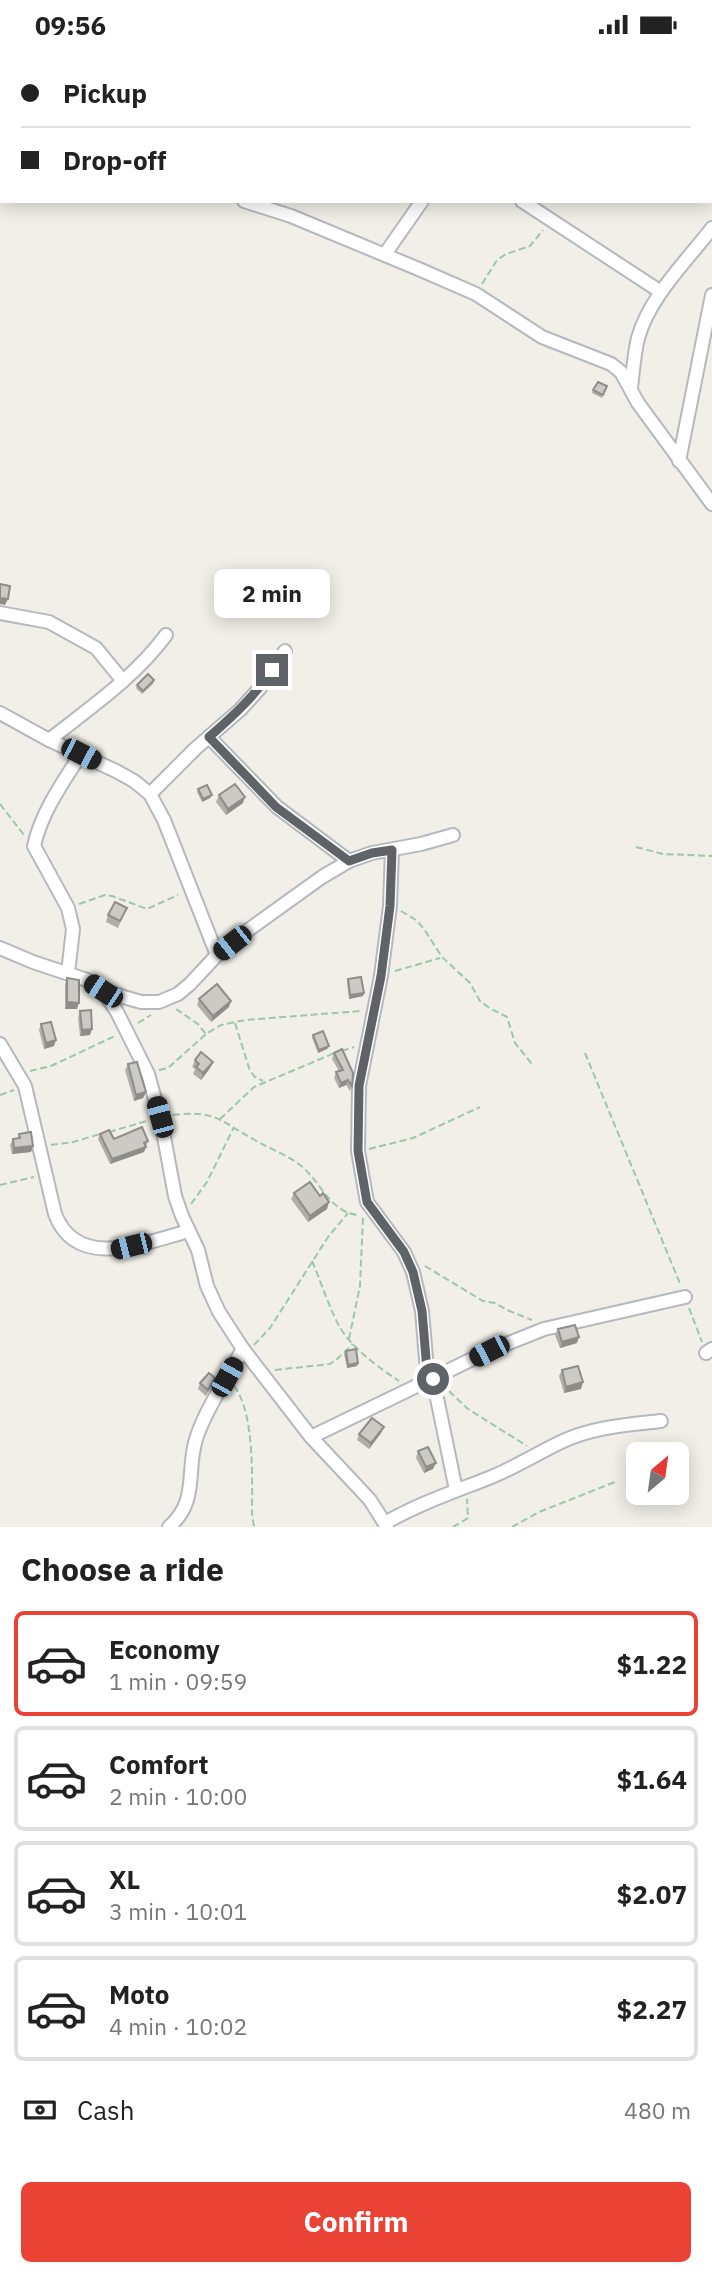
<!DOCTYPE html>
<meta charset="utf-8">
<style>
body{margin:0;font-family:"IBM Plex Sans",sans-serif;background:#f2f2f2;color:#222;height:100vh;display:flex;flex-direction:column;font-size:26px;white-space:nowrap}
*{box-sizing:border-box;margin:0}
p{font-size:23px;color:#767676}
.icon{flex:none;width:38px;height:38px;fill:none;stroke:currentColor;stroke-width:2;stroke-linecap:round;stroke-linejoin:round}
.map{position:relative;height:1478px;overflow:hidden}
.sheet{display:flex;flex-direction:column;background:#fff;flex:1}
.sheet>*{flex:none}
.guide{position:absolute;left:0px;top:0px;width:712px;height:154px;box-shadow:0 4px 18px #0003;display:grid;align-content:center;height:154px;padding:0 21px;background:#fff}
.needle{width:46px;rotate:29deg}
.buttons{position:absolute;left:626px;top:1393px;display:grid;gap:14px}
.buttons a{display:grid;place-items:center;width:63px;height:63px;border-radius:10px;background:#fff;box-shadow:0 4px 18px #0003;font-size:35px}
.end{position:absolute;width:32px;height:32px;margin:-16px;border:9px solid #5f6368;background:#fff;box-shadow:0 0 0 4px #fff}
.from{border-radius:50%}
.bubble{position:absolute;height:49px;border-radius:10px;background:#fff;box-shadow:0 4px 18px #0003;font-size:23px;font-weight:700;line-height:49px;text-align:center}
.car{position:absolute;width:21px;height:42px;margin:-21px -10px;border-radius:9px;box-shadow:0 0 5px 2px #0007;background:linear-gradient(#222 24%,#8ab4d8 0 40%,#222 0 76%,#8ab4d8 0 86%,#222 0)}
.guide b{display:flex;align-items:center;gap:24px;height:66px;font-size:26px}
.guide b+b{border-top:2px solid #e0e0e0}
.guide i{width:18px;height:18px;background:#222}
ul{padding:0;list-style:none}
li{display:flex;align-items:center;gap:21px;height:105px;margin:0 14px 10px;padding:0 7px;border:4px solid #e0e0e0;border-radius:10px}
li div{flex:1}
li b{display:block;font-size:26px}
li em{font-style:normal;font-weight:700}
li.active{border-color:#ea4335}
li>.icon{width:63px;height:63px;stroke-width:1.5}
h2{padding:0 21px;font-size:32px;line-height:84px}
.pay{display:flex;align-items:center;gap:18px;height:77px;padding:0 21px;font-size:26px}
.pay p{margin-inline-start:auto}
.cta{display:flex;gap:14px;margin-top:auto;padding:14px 21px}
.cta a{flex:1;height:80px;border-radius:10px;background:#ea4335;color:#fff;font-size:28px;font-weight:700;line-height:80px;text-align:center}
.status{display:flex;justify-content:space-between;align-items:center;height:49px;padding:0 35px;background:#fff;direction:ltr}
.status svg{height:19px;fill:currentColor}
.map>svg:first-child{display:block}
</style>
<div class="status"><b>09:56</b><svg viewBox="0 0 49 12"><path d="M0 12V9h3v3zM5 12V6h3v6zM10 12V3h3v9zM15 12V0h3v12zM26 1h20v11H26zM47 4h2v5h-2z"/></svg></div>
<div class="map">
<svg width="712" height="1478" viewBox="0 0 712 1478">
<rect width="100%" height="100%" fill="#f1efe8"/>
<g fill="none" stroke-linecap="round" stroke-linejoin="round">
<defs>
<g id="minor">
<path d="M611,0L614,2"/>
<path d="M55,2L56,0"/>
<path d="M219,2L220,0"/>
<path d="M489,2V0"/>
<path d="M572,2L574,0"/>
<path d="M0,80L2,81"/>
<path d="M710,143L712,145"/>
<path d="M244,152L291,167L421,221L476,245L542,288L611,315L621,323L638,354L712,455"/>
<path d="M522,152L661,243"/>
<path d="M385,205L422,152"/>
<path d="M631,339C633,323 634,305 638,289C650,247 686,213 712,179"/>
<path d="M679,412L712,246"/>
<path d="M0,564L49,573L96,599L123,632"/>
<path d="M0,664L49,691L116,722L134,732L150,745L164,771L217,906"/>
<path d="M209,688L277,758L349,812"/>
<path d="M49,691C90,659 135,628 166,586"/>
<path d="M150,745L196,699L240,661L260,639L285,602"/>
<path d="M392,801L390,857L381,927L359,1037L358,1102L367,1153L404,1203L413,1223L422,1262L428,1333"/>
<path d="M0,899L33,913L87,931L103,942L117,963L148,1025L161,1072L175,1147L182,1167L198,1201L207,1237L219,1263L243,1300L311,1388L370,1451L387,1478"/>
<path d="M68,924L73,880L68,859L34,797C41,764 63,733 81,705"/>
<path d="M103,942L141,953H159L178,945L190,935L217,906L247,882L322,828L349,812L372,804L421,795L453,786"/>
<path d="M0,995L25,1037L55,1165C77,1223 146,1193 189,1182"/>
<path d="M706,1304L712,1300"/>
<path d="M433,1330L456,1441"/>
<path d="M311,1388L489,1302L544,1280L685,1248"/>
<path d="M385,1474C418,1455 453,1443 489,1429C514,1419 536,1405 561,1393C592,1378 627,1376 661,1372"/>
<path d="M169,1478C200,1451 185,1420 197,1387C206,1360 229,1325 243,1300"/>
</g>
</defs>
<use href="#minor" stroke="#b5b8bc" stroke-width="16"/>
<g stroke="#9cc7a9" stroke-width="2" stroke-dasharray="7 3.5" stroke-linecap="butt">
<path d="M710,67L712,68"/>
<path d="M482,235L497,211L506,205L530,197L543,181"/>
<path d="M0,755L24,786"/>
<path d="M636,798L663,805L712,807"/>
<path d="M79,855L105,846L112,847L147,860L178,846"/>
<path d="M401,862L416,871L424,880L442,908L470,934L480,952L491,960L507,968L515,994L532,1015"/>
<path d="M395,922L440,909"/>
<path d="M176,960L198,975L206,985"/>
<path d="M138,974L151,966"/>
<path d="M235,974L250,1022L255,1028L263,1032"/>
<path d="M342,1002L354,998"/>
<path d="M585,1004L681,1237"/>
<path d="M159,1021L168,1019L206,985L221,976L245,971L361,962"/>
<path d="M30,1022L51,1017L115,987"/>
<path d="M0,1046L14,1041"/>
<path d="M173,1066C216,1061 218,1071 253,1090C268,1099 286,1105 300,1116C321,1132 330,1165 360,1166"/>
<path d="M220,1070L254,1038L337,1003"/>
<path d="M109,1083L147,1072"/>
<path d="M51,1096L73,1093L100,1085"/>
<path d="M369,1100L413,1089L480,1058"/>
<path d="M0,1136L34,1128"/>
<path d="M191,1155L207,1133L234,1078"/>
<path d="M312,1212C321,1233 328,1255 338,1275C350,1298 378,1318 399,1332"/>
<path d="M425,1217L483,1252L495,1254L507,1261L532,1271"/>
<path d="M689,1259L702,1293"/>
<path d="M349,1290L360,1237L363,1168"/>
<path d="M254,1296L270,1279L328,1188L348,1164"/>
<path d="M275,1321L330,1315L336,1311L353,1295"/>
<path d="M234,1337C255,1364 252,1431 252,1465L254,1478"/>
<path d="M449,1342L468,1360L527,1397"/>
<path d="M453,1478L468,1469L467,1450"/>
<path d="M512,1478L539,1463L615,1433"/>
</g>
<use href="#minor" stroke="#fff" stroke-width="12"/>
</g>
<g fill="#afaea9">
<path d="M607,337L602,349L592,344L593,341Z"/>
<path d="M154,631L153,635L142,645L136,639L137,636Z"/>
<path d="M198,740L212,746L210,749L202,753L197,743Z"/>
<path d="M219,746L243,754L226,766L216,753Z"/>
<path d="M124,865L118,879L106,873L108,866Z"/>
<path d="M67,929L77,960H65V935Z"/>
<path d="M348,930L363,947L349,950L347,933Z"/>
<path d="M199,950L229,958L211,973L197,956Z"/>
<path d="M80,962L90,986L80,987L78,969Z"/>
<path d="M41,975L54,997L44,1000L39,981Z"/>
<path d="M313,986L329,997L327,1000L318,1004L312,989Z"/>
<path d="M334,1004L352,1037L350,1042L346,1036L339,1039L334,1029L336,1023L339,1022L332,1010Z"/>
<path d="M195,1011L213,1013L210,1019L201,1031L193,1025L195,1020L192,1018Z"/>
<path d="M128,1015L146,1043L143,1049L134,1052L125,1021Z"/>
<path d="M19,1085L33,1097L31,1103L12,1105L10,1096L13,1090L18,1089Z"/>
<path d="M100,1085L114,1090L148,1092L144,1103L110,1115L98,1090Z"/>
<path d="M294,1144L327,1160L308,1173L291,1150Z"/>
<path d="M558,1280L577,1294L560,1299L555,1286Z"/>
<path d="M346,1302L358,1314L357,1317L347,1319L344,1305Z"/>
<path d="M562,1321L581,1340L564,1344L559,1327Z"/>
<path d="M200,1334L212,1335L206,1347L198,1340Z"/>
<path d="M381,1384L369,1400L357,1391L359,1385Z"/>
<path d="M418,1402L433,1420L424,1424L416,1409Z"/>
</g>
<g fill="#8f8d8a">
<path d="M0,549L8,550L5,556L0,555Z"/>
<path d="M212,746L210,749L202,753L203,750Z"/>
<path d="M245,748L243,754L226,766L228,760Z"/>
<path d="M364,944L363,947L349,950L350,946Z"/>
<path d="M231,952L229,958L211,973L213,967Z"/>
<path d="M67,953L79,954L77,960H65Z"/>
<path d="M92,980L90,986L80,987L82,981Z"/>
<path d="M56,991L54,997L44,1000L46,994Z"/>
<path d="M329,997L327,1000L318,1004L319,1001Z"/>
<path d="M213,1013L210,1019L201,1031L203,1024Z"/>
<path d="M348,1031L346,1036L339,1039L341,1034Z"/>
<path d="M146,1043L143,1049L134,1052L136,1046Z"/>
<path d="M33,1097L31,1103L12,1105L14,1099Z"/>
<path d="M146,1098L144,1103L110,1115L112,1110Z"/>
<path d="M329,1153L327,1160L308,1173L310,1167Z"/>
<path d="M579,1288L577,1294L560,1299L562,1293Z"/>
<path d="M358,1314L357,1317L347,1319L348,1316Z"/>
<path d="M583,1333L581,1340L564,1344L566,1338Z"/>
<path d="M384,1378L381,1384L369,1400L371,1394Z"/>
<path d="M436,1414L433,1420L424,1424L426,1418Z"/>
</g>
<g fill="#cccac5" stroke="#8f8d8a" stroke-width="2">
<path d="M598,333L607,337L603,346L593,341Z"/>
<path d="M0,535L10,537L8,550L0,549Z"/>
<path d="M148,625L154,631L143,642L137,636Z"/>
<path d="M235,735L245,748L228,760L219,746Z"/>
<path d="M207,736L212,746L203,750L198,740Z"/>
<path d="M115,853L127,859L120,872L108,866Z"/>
<path d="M361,928L364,944L350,946L348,930Z"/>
<path d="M67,929L79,931V954L67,953Z"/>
<path d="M217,935L231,952L213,967L199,950Z"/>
<path d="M91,961L92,980L82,981L80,962Z"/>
<path d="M51,973L56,991L46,994L41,975Z"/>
<path d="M323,982L329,997L319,1001L313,986Z"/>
<path d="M342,1000L353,1024L352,1037L348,1031L341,1034L336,1023L343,1021L334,1004Z"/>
<path d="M201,1003L213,1013L203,1024L196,1018L199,1015L195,1011Z"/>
<path d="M137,1013L146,1043L136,1046L128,1015Z"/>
<path d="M142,1078L148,1092L144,1094L146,1098L112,1110L100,1085L109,1081L114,1090Z"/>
<path d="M31,1083L33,1097L14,1099L13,1090L20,1089L19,1085Z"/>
<path d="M310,1133L320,1147L323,1144L329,1153L310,1167L294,1144Z"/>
<path d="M575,1276L579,1288L562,1293L558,1280Z"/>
<path d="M356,1300L358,1314L348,1316L346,1302Z"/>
<path d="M578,1317L583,1333L566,1338L562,1321Z"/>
<path d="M209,1324L215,1329L208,1341L200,1334Z"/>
<path d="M372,1369L384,1378L371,1394L359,1385Z"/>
<path d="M428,1398L436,1414L426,1418L418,1402Z"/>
</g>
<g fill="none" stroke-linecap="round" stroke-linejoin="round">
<path stroke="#5f6368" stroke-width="9" d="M272,621C255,647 233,667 209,688L276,758L349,812L372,804L392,801L390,857L381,927L359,1037L358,1102L367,1153L404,1203L413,1223L422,1262L428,1333L433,1330"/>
</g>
</svg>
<div class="buttons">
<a><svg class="needle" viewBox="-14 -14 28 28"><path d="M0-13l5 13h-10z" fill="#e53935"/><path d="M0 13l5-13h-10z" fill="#767676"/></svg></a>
</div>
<i class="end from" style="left:433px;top:1330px"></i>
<i class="end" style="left:272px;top:621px"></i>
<div class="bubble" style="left:214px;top:520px;width:116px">2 min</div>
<i class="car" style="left:81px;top:705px;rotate:117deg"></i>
<i class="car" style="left:232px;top:894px;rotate:232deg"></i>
<i class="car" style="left:103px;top:942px;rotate:303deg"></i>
<i class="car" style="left:160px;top:1068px;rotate:345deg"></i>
<i class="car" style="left:131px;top:1197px;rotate:256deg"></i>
<i class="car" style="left:489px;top:1302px;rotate:243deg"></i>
<i class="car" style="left:227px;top:1328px;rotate:29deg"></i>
<div class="guide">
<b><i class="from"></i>Pickup</b>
<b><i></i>Drop-off</b>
</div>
</div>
<section class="sheet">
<h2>Choose a ride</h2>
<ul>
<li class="active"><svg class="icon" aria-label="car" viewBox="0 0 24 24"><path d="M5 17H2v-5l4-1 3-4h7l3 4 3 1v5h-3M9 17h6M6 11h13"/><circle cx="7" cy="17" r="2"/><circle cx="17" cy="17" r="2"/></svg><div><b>Economy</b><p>1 min · 09:59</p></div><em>$1.22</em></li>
<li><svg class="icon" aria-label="car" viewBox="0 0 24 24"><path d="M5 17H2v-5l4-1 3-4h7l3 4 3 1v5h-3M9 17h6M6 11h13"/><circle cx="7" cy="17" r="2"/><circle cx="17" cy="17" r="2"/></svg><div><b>Comfort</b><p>2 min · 10:00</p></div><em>$1.64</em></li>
<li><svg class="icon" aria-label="car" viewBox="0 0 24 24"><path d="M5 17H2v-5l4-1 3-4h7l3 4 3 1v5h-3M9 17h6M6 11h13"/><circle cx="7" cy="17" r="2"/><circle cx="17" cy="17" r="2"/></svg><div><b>XL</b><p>3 min · 10:01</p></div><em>$2.07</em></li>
<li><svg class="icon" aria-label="car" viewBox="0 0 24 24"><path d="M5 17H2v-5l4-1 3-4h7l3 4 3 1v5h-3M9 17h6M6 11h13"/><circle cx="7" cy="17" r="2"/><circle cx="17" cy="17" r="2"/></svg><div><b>Moto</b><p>4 min · 10:02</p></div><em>$2.27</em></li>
</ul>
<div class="pay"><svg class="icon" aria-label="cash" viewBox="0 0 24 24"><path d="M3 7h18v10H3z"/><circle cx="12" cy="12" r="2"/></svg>Cash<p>480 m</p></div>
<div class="cta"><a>Confirm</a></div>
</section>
